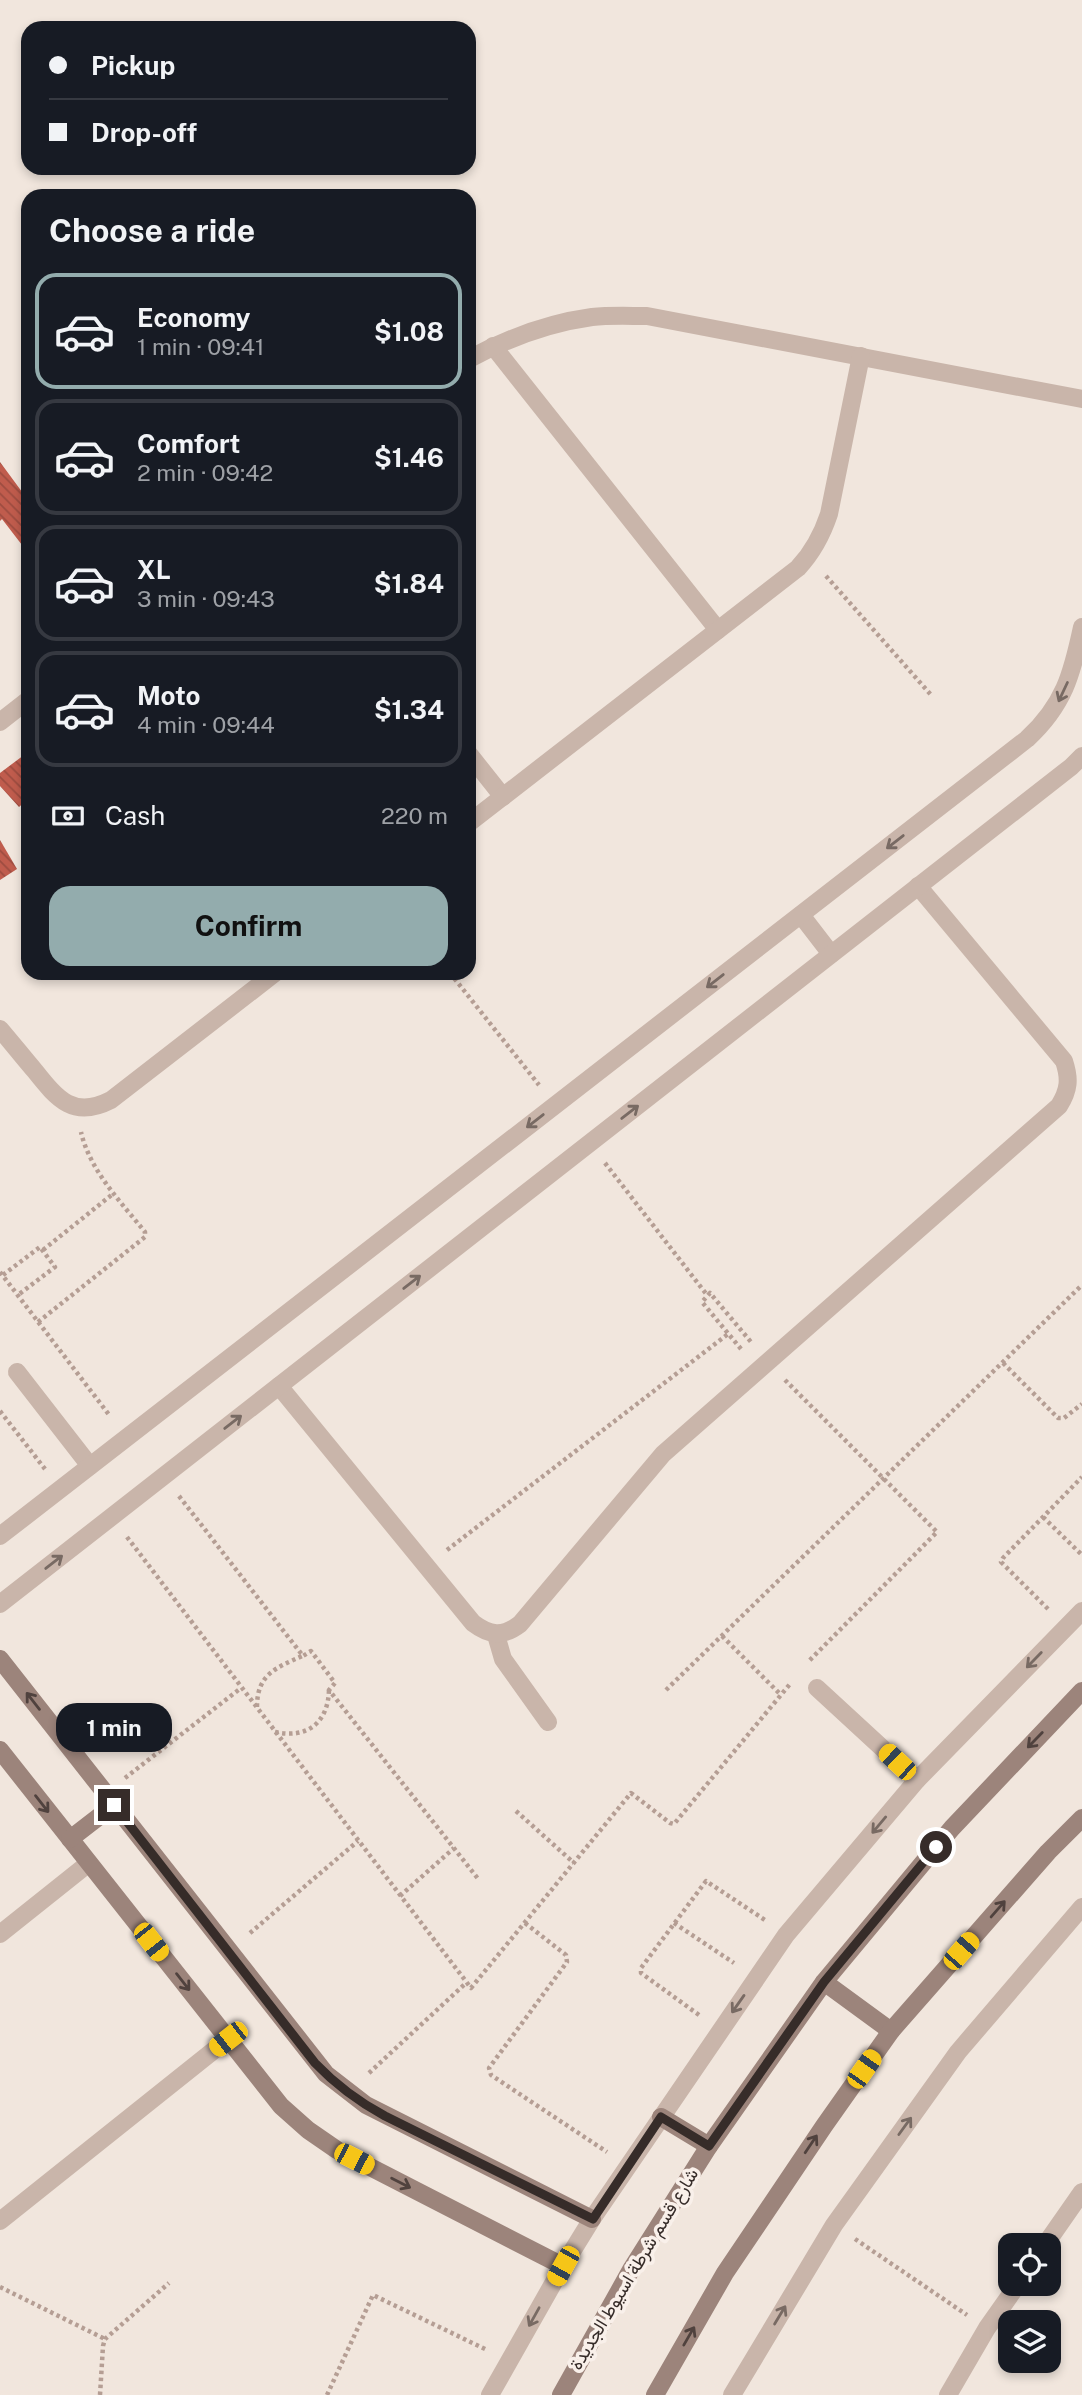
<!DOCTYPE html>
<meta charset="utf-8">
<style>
body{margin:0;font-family:"Public Sans",Vazirmatn,sans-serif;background:#20242c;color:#f1f3f6;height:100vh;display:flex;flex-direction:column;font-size:26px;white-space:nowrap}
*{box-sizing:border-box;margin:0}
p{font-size:23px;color:#9ea1a6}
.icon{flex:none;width:38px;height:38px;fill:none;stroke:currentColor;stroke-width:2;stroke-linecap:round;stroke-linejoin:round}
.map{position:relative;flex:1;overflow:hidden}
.side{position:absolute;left:21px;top:189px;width:455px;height:791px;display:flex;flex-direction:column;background:#171b24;border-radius:21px;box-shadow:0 4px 10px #0003}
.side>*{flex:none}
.hud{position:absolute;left:21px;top:21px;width:455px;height:154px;border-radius:21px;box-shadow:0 4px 10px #0003;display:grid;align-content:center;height:154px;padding:0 28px;background:#171b24}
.controls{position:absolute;left:998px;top:2233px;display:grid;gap:14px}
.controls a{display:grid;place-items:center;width:63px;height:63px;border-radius:14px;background:#171b24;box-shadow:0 4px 10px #0003;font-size:35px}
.end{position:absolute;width:32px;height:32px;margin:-16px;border:9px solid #362c29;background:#fff;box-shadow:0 0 0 4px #fff}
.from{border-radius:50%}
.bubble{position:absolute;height:49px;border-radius:21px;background:#171b24;box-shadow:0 4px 10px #0003;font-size:23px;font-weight:700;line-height:49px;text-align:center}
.car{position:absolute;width:21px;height:42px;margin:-21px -10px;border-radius:9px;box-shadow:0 0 5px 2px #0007;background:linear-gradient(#f5c518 24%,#345 0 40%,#f5c518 0 76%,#345 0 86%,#f5c518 0)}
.hud b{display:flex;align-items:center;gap:24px;height:66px;font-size:26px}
.hud b+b{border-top:2px solid #363941}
.hud i{width:18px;height:18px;background:#f1f3f6}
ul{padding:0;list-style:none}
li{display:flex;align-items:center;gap:21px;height:116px;margin:0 14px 10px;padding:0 14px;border:4px solid #363941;border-radius:21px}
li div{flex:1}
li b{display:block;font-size:26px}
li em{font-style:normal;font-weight:700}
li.active{border-color:#93acad}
li>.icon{width:63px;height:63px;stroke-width:1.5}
h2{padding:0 28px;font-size:32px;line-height:84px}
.pay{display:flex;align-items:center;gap:18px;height:77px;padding:0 28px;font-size:26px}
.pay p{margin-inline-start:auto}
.action{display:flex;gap:14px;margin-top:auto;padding:14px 28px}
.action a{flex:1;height:80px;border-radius:21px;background:#93acad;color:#111;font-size:28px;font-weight:700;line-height:80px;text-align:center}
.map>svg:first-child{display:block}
</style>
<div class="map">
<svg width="1082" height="2395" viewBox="0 0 1082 2395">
<defs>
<pattern id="building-back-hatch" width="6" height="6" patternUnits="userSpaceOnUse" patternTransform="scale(1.75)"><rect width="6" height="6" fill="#c05c4d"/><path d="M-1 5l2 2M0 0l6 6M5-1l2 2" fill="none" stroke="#9d4c40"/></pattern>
</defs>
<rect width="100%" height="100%" fill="#f1e6dd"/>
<g fill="url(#building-back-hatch)">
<path d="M0,462L28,500V540L22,545L2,519L0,521Z"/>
<path d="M28,752V787L26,789L28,799L19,807L0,786V773Z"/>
<path d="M0,840L17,869L0,880Z"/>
</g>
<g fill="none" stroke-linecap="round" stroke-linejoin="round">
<g stroke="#b59e94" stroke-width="4.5" stroke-dasharray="3.5 3.5" stroke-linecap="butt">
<path d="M826,576L932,696"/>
<path d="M450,973L539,1085"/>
<path d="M605,1163L707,1295"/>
<path d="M43,1250L114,1193"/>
<path d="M0,1272L110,1416"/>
<path d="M3,1275L40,1247L55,1267L18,1295"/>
<path d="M38,1322L145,1237V1232C121,1202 90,1171 81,1132"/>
<path d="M741,1349L702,1302L710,1293L751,1342"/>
<path d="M1003,1363L1058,1418H1064L1082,1404"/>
<path d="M785,1380L937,1532L809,1661"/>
<path d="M0,1411L45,1469"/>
<path d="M179,1496L303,1656L311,1651L335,1683L329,1690L479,1880"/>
<path d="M1043,1517L1082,1555"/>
<path d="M127,1537L471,1988L631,1793L670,1823L674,1824L790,1684"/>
<path d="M447,1550L728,1334"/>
<path d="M1048,1609L1001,1562L1003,1558L1082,1477"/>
<path d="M722,1636L781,1695"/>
<path d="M666,1690L1082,1285"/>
<path d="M257,1707C257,1674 276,1668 302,1656"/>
<path d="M275,1732C307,1739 328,1723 329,1690"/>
<path d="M125,1778L241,1688"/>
<path d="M516,1811L574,1863"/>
<path d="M400,1896L454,1848"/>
<path d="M525,1923L566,1955L567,1962L489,2068L491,2075L607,2152"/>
<path d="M674,1923L734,1963"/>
<path d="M250,1933L358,1841"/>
<path d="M699,2015L641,1973V1968L706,1881L765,1920"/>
<path d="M369,2073L466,1983"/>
<path d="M855,2239L967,2315"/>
<path d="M0,2287L105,2339"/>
<path d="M100,2395L103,2346L105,2339L169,2283"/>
<path d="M327,2395L373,2295L487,2350"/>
</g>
<g stroke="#c9b5aa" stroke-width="18">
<path d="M17,1372L90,1466"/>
<path d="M496,1635L503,1659L548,1722"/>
<path d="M817,1688L917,1780"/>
<path d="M0,1934L89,1863"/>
</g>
<g stroke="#c9b5aa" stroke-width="18">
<path d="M493,346L718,630"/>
<path d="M469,359C508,338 548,323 592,317C610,315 629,316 647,316L1082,399"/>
<path d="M0,722L28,700"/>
<path d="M469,754L503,797"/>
<path d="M469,823L798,568C813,552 822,535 829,514L861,356"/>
<path d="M801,915L831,954"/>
<path d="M0,1029C12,1043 23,1057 35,1071C58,1100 74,1119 111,1100L275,973"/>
<path d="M279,1386L473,1623C490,1636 503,1637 520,1624L663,1454L1059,1106C1069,1090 1070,1079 1064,1061L918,886"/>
<path d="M0,1536L1027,739C1064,705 1072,674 1082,627"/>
<path d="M0,1604L1071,767L1082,756"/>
<path d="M0,2221L228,2039"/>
<path d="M1045,2245L1082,2192"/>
<path d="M490,2395L563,2266L592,2219L786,1935L917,1780L1082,1611"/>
<path d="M732,2395L834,2225L958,2052L1082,1907"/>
<path d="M948,2395L987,2328L1018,2284"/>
</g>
<g stroke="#9c847b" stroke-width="18">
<path d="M0,1659L326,2074L366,2105L592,2219"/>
<path d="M0,1750L281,2106L308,2130L337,2150L563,2266"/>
<path d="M70,1839L114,1805"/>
<path d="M824,1982L891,2031"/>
<path d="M661,2117L709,2146"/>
<path d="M561,2395L632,2268L709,2146L824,1982L952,1828L1082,1691"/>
<path d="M655,2395L725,2273L824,2126L891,2031L1048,1852L1082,1818"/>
</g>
</g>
<defs><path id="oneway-shaft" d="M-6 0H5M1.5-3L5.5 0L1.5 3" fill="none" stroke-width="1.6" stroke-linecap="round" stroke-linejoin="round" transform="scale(1.75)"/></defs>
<g stroke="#786a63">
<use href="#oneway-shaft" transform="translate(1063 692) rotate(115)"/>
<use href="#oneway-shaft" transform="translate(895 842) rotate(142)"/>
<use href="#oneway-shaft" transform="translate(715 981) rotate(142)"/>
<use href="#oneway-shaft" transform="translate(630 1112) rotate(-38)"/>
<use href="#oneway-shaft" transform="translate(535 1121) rotate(142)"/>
<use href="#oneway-shaft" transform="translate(412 1282) rotate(-38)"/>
<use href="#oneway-shaft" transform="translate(233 1422) rotate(-38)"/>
<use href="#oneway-shaft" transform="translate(54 1562) rotate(-38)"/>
<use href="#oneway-shaft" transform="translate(1034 1660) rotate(134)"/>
<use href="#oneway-shaft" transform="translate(879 1825) rotate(130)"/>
<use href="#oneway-shaft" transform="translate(738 2004) rotate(125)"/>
<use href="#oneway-shaft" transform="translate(905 2126) rotate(-54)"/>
<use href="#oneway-shaft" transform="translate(780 2315) rotate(-59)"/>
<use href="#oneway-shaft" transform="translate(534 2317) rotate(119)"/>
</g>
<g stroke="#50423e">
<use href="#oneway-shaft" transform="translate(33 1701) rotate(-128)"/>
<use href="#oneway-shaft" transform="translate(1035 1740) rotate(134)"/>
<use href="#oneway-shaft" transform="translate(42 1804) rotate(52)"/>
<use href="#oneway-shaft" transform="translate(998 1909) rotate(-49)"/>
<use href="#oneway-shaft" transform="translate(183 1982) rotate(52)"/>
<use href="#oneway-shaft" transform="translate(811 2144) rotate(-56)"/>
<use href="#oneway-shaft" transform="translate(401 2183) rotate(27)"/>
<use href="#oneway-shaft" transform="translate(689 2336) rotate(-60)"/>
</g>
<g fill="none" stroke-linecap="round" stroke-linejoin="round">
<path stroke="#362c29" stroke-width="9" d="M114,1805L315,2063C336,2085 359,2102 385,2116L593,2219L661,2117L709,2146L824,1982L936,1847"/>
</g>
<g text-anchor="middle" stroke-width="7" stroke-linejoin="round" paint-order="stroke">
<g font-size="18" fill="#362c29" stroke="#f9f0ea">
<text transform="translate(634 2269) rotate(-59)" y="6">شارع قسم شرطة اسيوط الجديدة</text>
</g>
</g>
</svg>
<div class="controls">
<a><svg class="icon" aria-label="locate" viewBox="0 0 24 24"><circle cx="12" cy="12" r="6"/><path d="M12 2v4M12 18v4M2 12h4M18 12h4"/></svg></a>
<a><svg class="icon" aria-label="layers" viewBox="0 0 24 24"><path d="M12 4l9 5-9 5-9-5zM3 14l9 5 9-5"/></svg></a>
</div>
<i class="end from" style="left:936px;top:1847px"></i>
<i class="end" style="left:114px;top:1805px"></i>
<div class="bubble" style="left:56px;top:1703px;width:116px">1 min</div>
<i class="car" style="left:897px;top:1762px;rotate:313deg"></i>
<i class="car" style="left:151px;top:1942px;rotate:142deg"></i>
<i class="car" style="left:961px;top:1951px;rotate:41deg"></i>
<i class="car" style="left:228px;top:2039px;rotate:232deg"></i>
<i class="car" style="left:864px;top:2069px;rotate:35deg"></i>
<i class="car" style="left:354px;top:2159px;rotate:117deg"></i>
<i class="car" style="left:563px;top:2266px;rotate:209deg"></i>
<div class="hud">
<b><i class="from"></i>Pickup</b>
<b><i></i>Drop-off</b>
</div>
<section class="side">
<h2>Choose a ride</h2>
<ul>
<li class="active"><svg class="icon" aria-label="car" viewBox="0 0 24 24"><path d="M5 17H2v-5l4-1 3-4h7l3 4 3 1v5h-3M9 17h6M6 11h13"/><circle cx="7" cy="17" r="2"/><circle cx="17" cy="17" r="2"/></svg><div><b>Economy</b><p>1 min · 09:41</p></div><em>$1.08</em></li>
<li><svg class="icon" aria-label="car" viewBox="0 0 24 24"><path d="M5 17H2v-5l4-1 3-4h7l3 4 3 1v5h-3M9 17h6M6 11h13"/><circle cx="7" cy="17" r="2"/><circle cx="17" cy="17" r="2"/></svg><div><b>Comfort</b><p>2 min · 09:42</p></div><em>$1.46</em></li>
<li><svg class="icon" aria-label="car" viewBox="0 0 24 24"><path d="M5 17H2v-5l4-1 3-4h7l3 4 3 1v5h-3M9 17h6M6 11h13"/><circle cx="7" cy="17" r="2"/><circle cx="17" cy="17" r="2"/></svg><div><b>XL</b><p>3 min · 09:43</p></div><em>$1.84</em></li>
<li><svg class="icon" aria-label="car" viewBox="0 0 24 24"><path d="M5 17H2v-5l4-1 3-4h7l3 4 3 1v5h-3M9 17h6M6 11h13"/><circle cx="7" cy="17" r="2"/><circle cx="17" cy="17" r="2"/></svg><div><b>Moto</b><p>4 min · 09:44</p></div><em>$1.34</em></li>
</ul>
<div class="pay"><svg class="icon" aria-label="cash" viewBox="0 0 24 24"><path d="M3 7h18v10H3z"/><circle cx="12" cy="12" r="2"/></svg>Cash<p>220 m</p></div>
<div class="action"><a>Confirm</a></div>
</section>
</div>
